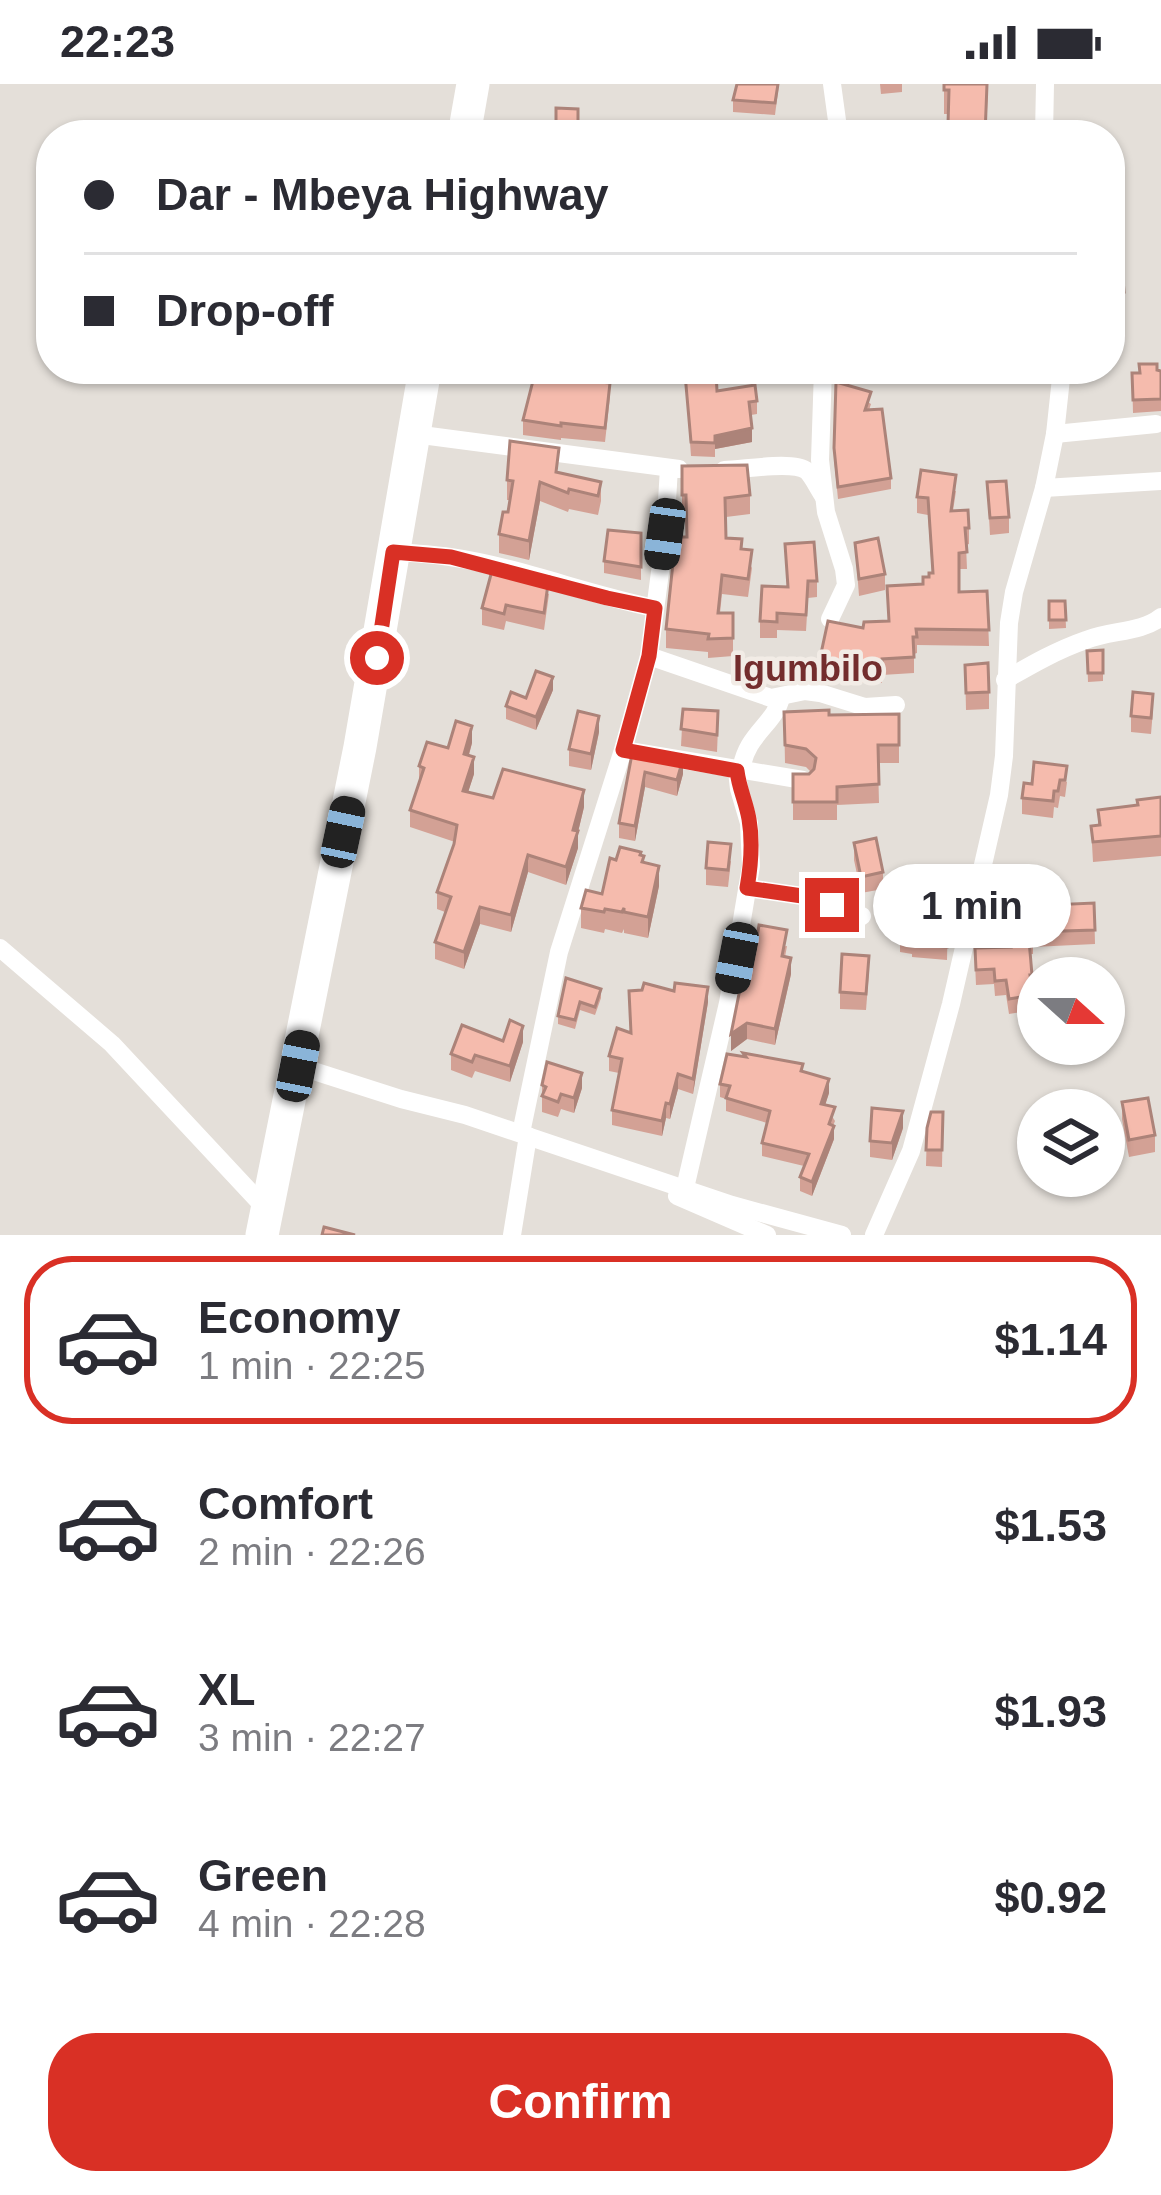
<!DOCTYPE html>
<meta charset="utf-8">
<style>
body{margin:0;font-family:Helvetica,sans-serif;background:#f7f7f7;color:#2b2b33;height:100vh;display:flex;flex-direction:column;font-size:45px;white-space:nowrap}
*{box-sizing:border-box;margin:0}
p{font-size:39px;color:#7c7c81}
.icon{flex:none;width:66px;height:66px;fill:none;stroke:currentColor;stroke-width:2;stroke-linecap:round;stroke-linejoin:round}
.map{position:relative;height:1151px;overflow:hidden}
.side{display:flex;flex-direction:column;background:#fff;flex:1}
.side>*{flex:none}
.hud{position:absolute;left:36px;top:36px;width:1089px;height:264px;border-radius:48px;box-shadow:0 3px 9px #0004;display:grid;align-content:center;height:264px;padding:0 48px;background:#fff}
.needle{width:78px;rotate:111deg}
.fabs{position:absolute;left:1017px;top:873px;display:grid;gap:24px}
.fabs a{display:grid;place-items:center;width:108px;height:108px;border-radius:50%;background:#fff;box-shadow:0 3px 9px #0004;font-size:60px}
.end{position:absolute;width:54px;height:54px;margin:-27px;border:15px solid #d93025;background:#fff;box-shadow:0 0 0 6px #fff}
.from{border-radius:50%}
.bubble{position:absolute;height:84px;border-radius:42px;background:#fff;box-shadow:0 3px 9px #0004;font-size:39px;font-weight:700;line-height:84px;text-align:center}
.car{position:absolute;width:36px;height:72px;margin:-36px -18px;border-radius:15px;box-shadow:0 0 9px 3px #0007;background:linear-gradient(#222 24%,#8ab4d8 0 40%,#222 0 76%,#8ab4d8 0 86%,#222 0)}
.hud b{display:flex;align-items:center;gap:42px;height:114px;font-size:45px}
.hud b+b{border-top:3px solid #e1e1e2}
.hud i{width:30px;height:30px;background:#2b2b33}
ul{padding:21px 0 0;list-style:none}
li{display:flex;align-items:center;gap:36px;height:168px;margin:0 24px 18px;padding:0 24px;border:6px solid transparent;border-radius:48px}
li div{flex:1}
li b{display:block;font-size:45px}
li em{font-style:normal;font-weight:700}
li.active{border-color:#d93025}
li>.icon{width:108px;height:108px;stroke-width:1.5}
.cta{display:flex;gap:24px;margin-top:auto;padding:24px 48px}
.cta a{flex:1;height:138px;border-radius:48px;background:#d93025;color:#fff;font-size:48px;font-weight:700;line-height:138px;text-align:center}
.status{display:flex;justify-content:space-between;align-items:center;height:84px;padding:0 60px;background:#fff;direction:ltr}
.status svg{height:33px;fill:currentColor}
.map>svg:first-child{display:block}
</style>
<div class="status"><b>22:23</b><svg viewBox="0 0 49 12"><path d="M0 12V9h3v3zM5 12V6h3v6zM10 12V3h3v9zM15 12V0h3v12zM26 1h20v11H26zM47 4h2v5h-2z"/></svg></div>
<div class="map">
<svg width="1161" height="1151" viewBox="0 0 1161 1151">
<rect width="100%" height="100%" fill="#e4dfd9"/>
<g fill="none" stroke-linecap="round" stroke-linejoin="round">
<g stroke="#fff" stroke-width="18">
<path d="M832,0L839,51"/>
<path d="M1044,51L1045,0"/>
<path d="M779,285H804"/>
<path d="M823,285L820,376L826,428L844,485L846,501L830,535"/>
<path d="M677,286L684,285"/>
<path d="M414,350L679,385"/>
<path d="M1055,350L1156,340"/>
<path d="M724,386C743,386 793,376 807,387C813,393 819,406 824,413"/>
<path d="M1044,404L1161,397"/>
<path d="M393,468C412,469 431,470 450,473C519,483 586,510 655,524"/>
<path d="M649,572L771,614L805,607L820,609L865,623L896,621"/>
<path d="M1005,596C1031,581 1057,566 1086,556C1110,546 1141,549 1161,533"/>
<path d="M623,666L803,696"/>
<path d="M741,687C746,649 775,641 781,613"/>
<path d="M747,804L809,813L862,832"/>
<path d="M0,864L112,960L267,1126"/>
<path d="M298,982L401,1015L465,1031L732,1121L842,1151"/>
<path d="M521,1049L559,868L623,666L649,572L665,450L669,384"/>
<path d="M685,1104L728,919L751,782L749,739L739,705L737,687"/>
<path d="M677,1112L767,1151"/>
<path d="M512,1151L528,1052"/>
<path d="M874,1151L911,1067L951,920L999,711L1004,672L1009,539L1014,508L1044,404L1055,350L1062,285"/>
</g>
<g stroke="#fff" stroke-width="33">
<path d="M464,51L473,0"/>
<path d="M262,1151L360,663L425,285"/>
</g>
</g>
<g fill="#d3a195">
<path d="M779,0L775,31L733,28V16Z"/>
<path d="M880,0H902V8L881,10Z"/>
<path d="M944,0H988L986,51H935L948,40L949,30H944Z"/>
<path d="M1110,182L1124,208V224H1110Z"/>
<path d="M528,285H559V294L610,313L605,358L561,354V356L523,351V336L535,289L528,288Z"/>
<path d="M1161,287V327L1133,329L1132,289Z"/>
<path d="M685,290L717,307L757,317V330L751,331L752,358L715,365V373L691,372Z"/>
<path d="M836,298L871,320L869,326L891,394V405L838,415L834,375Z"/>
<path d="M682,382L750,411V430L726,433V454L742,465L752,484L748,513L722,510L720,529H733V572L708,574V568L666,564V545L679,460L687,453L686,430H682Z"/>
<path d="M558,388L601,398V417L598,431L569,425L568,428L540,417L529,476L499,469V450L508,428L510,416H507V396Z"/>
<path d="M987,398L1009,433V449L990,451Z"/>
<path d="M956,407L953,427L969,444V460L966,461L967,485H959V508L987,507L989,562L917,561V569L914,570V589L882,591V599L850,598V596L820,590V574L863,544L888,537L932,489L928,431L917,429V413Z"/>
<path d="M641,449V496L604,489V477Z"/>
<path d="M855,459L885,490V506L859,512Z"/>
<path d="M785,460L817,497V513L808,514L806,547L777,546V554H760V537L787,503Z"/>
<path d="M506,485L549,510L544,546L506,537L504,546L482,541V524Z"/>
<path d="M1049,517H1065L1066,544L1049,545Z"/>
<path d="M1103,566V597L1088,598L1087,567Z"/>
<path d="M965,581L989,608V625L966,626Z"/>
<path d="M553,606L536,646L506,635V622Z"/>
<path d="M683,625L718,644L717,668L681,662Z"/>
<path d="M1153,626L1151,650L1131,648V632Z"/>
<path d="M784,628L829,631L899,630V679H878L879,719L837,721V736H793V690H809L811,688L806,683L785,679Z"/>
<path d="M599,648L591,686L569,682V665Z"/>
<path d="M472,659L469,671L474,690L468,708L493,714L584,723L578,748V764L566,801L528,788L511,848L480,840L464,885L435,875V858L445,828L437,825V808L455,758L410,743V726L419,698V682Z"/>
<path d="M632,670L683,690L677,712L645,703L635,757L619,754V739Z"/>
<path d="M1034,678L1067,698L1065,713L1060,712L1058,724L1054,723L1053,734L1022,730V714L1032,700Z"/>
<path d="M1161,713V772L1093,778L1091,742L1098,741V726L1137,721Z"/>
<path d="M854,759L883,788V805L861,809L854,776Z"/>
<path d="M641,771L659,802L648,854L624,849V845L622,849L605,845L604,849L581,844V824L602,810L616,776Z"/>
<path d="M731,777L728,803L706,801V784Z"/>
<path d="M1004,803L1028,822L1094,819L1095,860L1033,863V870H1030L1033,926L1009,930L1006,911L995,912L994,900L976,901L975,879L1008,863L1004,846Z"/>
<path d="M928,827L948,830L947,876L912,873V870L900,868V856Z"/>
<path d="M787,862L785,873L791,890L775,961L747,955L731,967L755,866Z"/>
<path d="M869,888L866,926L840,925V908Z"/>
<path d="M601,905V914L595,931L580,926L575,945L558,940V932Z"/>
<path d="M629,907L708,918L693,1010L678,1005L670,1035L666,1034L662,1052L612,1041V1026L619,989L609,987V972L630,948Z"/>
<path d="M503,957L523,958L510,998L475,987L472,994L451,986V970Z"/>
<path d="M743,969L803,987L829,1009L825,1021L835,1037L833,1042L834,1055L812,1112L800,1107V1093L804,1082L762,1072V1059L767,1039L726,1027V1015L720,1013V1000L743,972Z"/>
<path d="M542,1001L582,1004L574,1029L561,1025L558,1033L542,1028Z"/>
<path d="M1122,1018L1155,1051V1068L1129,1073L1122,1035Z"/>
<path d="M943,1028L942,1083L926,1082L927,1044Z"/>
<path d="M903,1044L892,1076L870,1073V1057Z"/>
</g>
<g fill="#ac8379">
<path d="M752,344V358L715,365V352Z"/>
<path d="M540,398V417L529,476V457Z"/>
<path d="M553,593V606L536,646V633Z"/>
<path d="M599,632V648L591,686V670Z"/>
<path d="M472,642V659L464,687V670Z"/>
<path d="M474,673V690L463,724V707Z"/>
<path d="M683,675V690L677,712V696Z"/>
<path d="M645,688V703L635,757V742Z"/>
<path d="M584,706V723L578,748V764L566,801V783L573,746Z"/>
<path d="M528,771V788L511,848V831Z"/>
<path d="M659,782V802L648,854V833Z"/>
<path d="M480,823V840L464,885V868Z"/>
<path d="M791,874V890L775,961V945Z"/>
<path d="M708,903V918L693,1010L697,963Z"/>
<path d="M747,939V955L731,967V950Z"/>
<path d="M523,942V958L510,998V982Z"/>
<path d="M582,989V1004L574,1029V1014Z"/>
<path d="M678,990V1005L670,1035V1020Z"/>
<path d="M829,995V1009L821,1034V1020Z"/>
<path d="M666,1019V1034L662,1052V1037Z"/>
<path d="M903,1027V1044L892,1076V1059Z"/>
<path d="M834,1042V1055L812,1112V1098Z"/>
</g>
<g fill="#f5bbad" stroke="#ac8379" stroke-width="3">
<path d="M737,0H778L775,19L733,16Z"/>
<path d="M944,0H987L985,51H935L936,39L948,40L949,6H944Z"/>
<path d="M556,24L578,25V51H556Z"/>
<path d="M613,39L632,40V51H613Z"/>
<path d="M1122,181L1124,208H1110V182Z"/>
<path d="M1139,280H1157V286L1161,287V315L1133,316L1132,289H1140Z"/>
<path d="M536,285H559V294L610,299L605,344L561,339V342L523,336Z"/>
<path d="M716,288L717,307L755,301L757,317L749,318L752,344L715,352V359L691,358L685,290Z"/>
<path d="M836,298L871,308L865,326L882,325L891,394L838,403L834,364Z"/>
<path d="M510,357L559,364L556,388L601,398L598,412L569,405L568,409L540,398L529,457L499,450L503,428H508L513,397L507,396Z"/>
<path d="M747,381L750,411L725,414L726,454L742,455L741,465L752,466L748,495L722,491L718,529H733V554L708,555L709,550L666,545L675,460H679V453H687L686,411H682V382Z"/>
<path d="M921,386L956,391L951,427L968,426L969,444H965L967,468L959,469V508L987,507L989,546L916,545L917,553H913L914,573L882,575V583L850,582V580L820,574L828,537L863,544L864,538L889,537L887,502L923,500V493H929V489H933L928,414L917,413Z"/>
<path d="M1006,397L1009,433L990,434L987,398Z"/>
<path d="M608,446L641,449V483L604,477Z"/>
<path d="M878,454L885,490L859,495L855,459Z"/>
<path d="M814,458L817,497H808L806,531L777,529V538L760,537L762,502L788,503L785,460Z"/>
<path d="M494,479L506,482L505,485L549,493L544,529L506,521L504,530L482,524Z"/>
<path d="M1049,517H1065L1066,536H1049Z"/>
<path d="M1103,566V589H1088L1087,567Z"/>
<path d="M988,579L989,608L966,609L965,581Z"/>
<path d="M536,587L553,593L536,633L506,622L511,608L526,614Z"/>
<path d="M1133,608L1153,610L1151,634L1131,632Z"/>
<path d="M683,625L718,627L717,651L681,645Z"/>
<path d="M829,626V631L899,630V661H878L879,700L837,703V718H793V690H809L814,685L816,674L806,665L785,661L784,628Z"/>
<path d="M578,627L599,632L591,670L569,665Z"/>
<path d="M456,637L472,642L464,670L474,673L463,707L493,714L503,685L584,706L573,746L578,747L566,783L528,771L511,831L480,823L464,868L435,858L451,813L437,808L454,760L457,741L410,726L424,684L419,682L427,658L448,664Z"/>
<path d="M632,670L658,676L660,671L683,675L677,696L645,688L635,742L619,739Z"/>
<path d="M1034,678L1067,682L1065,696H1060L1058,707H1054L1053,717L1022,714L1024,699L1032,700Z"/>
<path d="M1161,713V752L1093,758L1091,742L1100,741L1098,726L1138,721L1137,716Z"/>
<path d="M876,754L883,788L861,793L854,759Z"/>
<path d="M708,758L731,760L728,786L706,784Z"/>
<path d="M620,763L641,768L640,771L644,772L642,778L659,782L648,833L624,828V824L622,828L605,825L604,828L581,824L586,806L602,810L610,774L616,776Z"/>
<path d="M1004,803L1028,804V822L1094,819L1095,846L1032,848L1033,855L1029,856L1032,891H1030L1033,911L1009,915L1006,896L995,897L994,885L976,886L975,864L1011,863L1004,832Z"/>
<path d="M904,819L929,823L928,827L948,830L947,863L912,861V858L900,856Z"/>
<path d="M759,841L787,846L782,872L791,874L775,945L747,939L731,950L748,865L755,866Z"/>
<path d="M842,870L869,872L866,910L840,908Z"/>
<path d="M566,894L601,905L595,923L580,918L575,936L558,932Z"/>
<path d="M644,899L674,907L675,899L708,903L693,995L678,990L670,1020L666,1019L662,1037L612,1026L622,975L609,972L617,944L631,949L629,907L642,906Z"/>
<path d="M510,936L523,942L510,982L475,971L472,978L451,970L462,941L503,957Z"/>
<path d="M743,969L803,980L801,987L829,995L821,1020L835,1023L829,1040L834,1042L812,1098L800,1093L809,1070L762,1059L770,1027L726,1014L730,1002L720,1000L727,970L746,973Z"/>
<path d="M547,978L582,989L574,1014L561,1010L558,1018L542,1012L546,1003L542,1001Z"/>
<path d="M1148,1014L1155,1051L1129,1056L1122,1018Z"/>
<path d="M872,1024L903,1027L892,1059L870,1057Z"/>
<path d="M931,1028H943L942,1066H926L927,1044Z"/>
<path d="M324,1143L355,1151H322Z"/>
</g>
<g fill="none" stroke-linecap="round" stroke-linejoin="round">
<path stroke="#d93025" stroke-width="15" d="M377,574L393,468L451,473L607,514L655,524L649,572L623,666L737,687C739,704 746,718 749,735C753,758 751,781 747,804L809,813L832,821"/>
</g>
<g text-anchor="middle" stroke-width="9" stroke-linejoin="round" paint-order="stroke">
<g font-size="36" font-weight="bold" fill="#732d2d" stroke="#f2ece6">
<text x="808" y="597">Igumbilo</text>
</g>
</g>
</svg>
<div class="fabs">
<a><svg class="needle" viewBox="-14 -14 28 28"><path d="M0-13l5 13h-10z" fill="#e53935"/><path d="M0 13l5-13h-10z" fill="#7c7c81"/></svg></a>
<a><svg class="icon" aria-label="layers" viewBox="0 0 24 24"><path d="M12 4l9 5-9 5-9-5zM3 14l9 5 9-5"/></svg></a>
</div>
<i class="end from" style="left:377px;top:574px"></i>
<i class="end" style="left:832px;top:821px"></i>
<div class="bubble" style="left:873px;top:780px;width:198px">1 min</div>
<i class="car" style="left:665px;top:450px;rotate:188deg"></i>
<i class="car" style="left:343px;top:748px;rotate:12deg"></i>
<i class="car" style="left:737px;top:874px;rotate:191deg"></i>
<i class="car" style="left:298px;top:982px;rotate:11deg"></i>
<div class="hud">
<b><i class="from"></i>Dar - Mbeya Highway</b>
<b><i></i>Drop-off</b>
</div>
</div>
<section class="side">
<ul>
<li class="active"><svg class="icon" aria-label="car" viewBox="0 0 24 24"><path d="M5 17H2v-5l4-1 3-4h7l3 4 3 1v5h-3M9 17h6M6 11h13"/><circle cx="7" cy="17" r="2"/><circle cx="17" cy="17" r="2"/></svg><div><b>Economy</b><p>1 min · 22:25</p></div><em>$1.14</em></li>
<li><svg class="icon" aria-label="car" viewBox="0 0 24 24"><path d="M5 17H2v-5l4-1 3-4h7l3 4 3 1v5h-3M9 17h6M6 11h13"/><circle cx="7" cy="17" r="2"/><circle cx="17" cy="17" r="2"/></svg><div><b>Comfort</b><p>2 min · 22:26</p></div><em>$1.53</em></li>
<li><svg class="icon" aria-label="car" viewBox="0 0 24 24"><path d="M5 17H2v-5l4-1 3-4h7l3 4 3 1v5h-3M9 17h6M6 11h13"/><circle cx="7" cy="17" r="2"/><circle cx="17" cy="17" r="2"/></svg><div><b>XL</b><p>3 min · 22:27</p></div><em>$1.93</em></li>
<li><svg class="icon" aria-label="car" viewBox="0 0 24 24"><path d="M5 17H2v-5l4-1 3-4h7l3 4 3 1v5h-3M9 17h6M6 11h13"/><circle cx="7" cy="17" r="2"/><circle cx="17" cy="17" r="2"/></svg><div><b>Green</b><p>4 min · 22:28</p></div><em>$0.92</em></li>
</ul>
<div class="cta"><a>Confirm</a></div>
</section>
